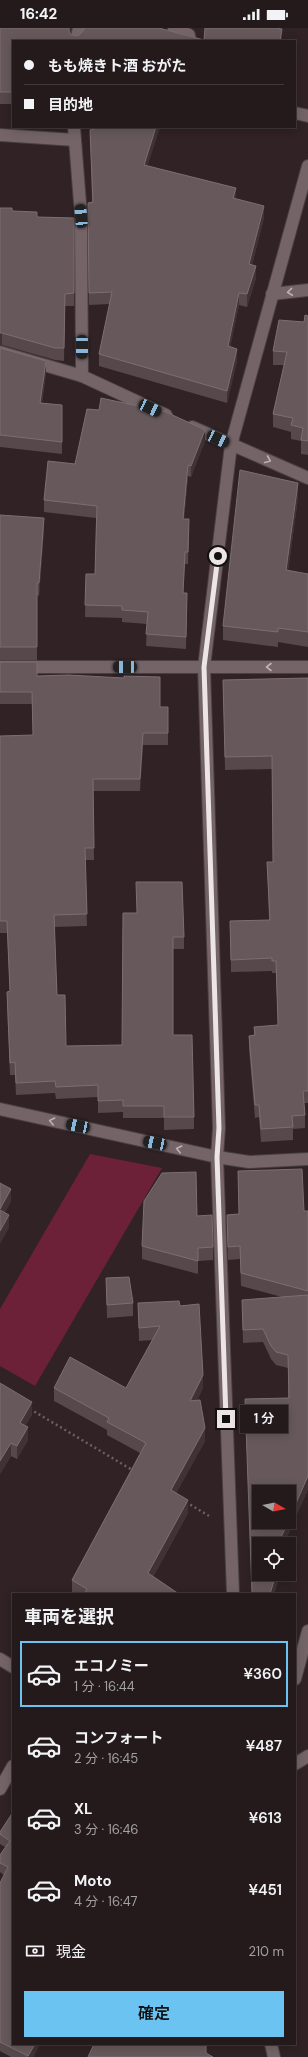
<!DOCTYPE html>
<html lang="ja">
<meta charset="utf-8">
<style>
body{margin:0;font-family:"DM Sans","Noto Sans JP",sans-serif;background:#2c2325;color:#f1f3f6;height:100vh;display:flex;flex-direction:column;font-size:15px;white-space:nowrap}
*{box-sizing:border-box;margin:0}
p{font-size:13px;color:#a3a1a3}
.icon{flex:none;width:22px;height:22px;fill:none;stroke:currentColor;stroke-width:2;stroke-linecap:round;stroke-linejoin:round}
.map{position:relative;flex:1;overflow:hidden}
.drawer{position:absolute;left:12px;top:1565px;width:284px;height:452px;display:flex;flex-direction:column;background:#241a1c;border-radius:0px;box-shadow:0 2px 10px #0003,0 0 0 1px #41383b}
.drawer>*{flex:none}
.hud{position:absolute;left:12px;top:12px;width:284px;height:88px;border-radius:0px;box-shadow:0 2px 10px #0003,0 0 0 1px #41383b;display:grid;align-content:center;height:88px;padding:0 12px;background:#241a1c}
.needle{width:26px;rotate:99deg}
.tools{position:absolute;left:252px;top:1457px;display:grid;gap:8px}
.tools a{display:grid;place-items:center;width:44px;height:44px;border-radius:0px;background:#241a1c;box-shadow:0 2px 10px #0003,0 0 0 1px #41383b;font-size:20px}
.end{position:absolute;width:18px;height:18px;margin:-9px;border:5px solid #ede4e5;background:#111;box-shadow:0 0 0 2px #111}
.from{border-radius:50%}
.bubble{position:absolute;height:28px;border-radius:0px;background:#241a1c;box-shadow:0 2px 10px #0003,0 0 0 1px #41383b;font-size:13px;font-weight:600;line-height:28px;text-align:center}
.car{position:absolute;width:12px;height:24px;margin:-12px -6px;border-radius:5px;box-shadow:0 0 3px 1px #0007;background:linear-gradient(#222 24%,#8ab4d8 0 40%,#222 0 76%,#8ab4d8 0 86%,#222 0)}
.hud b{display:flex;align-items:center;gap:14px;height:38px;font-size:15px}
.hud b+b{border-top:1px solid #41383b}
.hud i{width:10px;height:10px;background:#f1f3f6}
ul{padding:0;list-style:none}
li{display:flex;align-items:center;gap:12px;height:66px;margin:0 8px 6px;padding:0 4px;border:2px solid transparent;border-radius:0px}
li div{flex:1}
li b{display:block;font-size:15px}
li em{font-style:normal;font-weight:600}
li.current{border-color:#6bc3f2}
li>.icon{width:36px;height:36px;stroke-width:1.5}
h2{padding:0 12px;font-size:18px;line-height:48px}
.pay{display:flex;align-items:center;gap:10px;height:44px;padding:0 12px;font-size:15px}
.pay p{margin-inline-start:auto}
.button{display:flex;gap:8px;margin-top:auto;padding:8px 12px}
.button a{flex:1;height:46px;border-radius:0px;background:#6bc3f2;color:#111;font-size:16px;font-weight:600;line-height:46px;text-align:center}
.status{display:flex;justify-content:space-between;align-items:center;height:28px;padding:0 20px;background:#241a1c;direction:ltr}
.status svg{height:11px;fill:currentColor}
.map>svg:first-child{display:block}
</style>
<div class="status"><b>16:42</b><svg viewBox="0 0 49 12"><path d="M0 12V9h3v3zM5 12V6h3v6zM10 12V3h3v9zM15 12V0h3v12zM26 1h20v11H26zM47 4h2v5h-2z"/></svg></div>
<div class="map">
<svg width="308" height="2029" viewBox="0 0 308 2029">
<rect width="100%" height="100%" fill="#302225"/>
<path fill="#6d2139" d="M90,1126L162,1140L35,1358L0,1338V1281Z"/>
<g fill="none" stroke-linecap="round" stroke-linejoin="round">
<defs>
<g id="minor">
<path d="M174,0L189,7L190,13"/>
<path d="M76,13L79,0"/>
<path d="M295,85L308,88"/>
<path d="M74,99L81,188L82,348"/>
<path d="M0,107L75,112"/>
<path d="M272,266L308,262"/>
<path d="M0,324L82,348L166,387"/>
<path d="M192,399L308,450"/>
<path d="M0,639H308"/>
<path d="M0,1081L217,1129L249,1134L308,1131"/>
<path d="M233,1566L217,1129L219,1100L204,639L231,417L308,138"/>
<path d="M0,1631L13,1639"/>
<path d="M295,1651L308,1603"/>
<path d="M295,1736L308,1728"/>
<path d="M0,1761L13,1738"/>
<path d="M271,2016L274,2029"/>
</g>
</defs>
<use href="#minor" stroke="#4a3f42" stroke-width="14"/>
<g stroke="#6c6062" stroke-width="2.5" stroke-dasharray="2 3" stroke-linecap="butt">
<path d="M30,1381L134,1443"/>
<path d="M186,1474L209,1488"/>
</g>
<use href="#minor" stroke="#746467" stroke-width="12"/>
</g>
<g fill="#56484b">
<path d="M0,0H72L71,7L78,8L204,12L282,1V13H13V76H0Z"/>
<path d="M160,99L147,138L236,171L264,190L252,237L256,250L247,279L239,277L230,319L237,333L227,375L99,338V326L110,276L89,277L88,175L92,174L90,102Z"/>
<path d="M12,183L37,189L74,190V278H65L64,333L55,332L2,317H0Z"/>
<path d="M308,288V427L301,426V413L291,411V404L273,399V386L284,337H273V323L304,294Z"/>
<path d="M0,320L46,345L42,375L62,389V426L0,419Z"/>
<path d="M205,413L191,449L188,448L184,491L189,503L188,536H185L183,565L187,577L186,621L146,618L147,596L122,594V590L85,589L86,546H95L96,490L44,484V472L75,436Z"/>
<path d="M298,470L288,543L308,546V619L278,614V619L223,612V598Z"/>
<path d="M0,487L44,502L39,568L37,567V632H0Z"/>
<path d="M0,634L37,648L160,679H168V717H143L140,763H93L94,832H85L87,898L54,899L57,967L66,1018L122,1017L123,885L184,909V921H173V1007L194,1089V1101L164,1102V1090H123V1084L98,1085V1069L56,1071L55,1065L16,1067L15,1047H10L7,976V964H10L7,905H0V882L33,707L32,676H0Z"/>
<path d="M308,650V1075H304L305,1087V1100L293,1101V1112L261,1114L259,1089L255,1090L249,1021V1008L254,1007V999L278,997L276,945H272V943L231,944L230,893L269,892L267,834H273L272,741L225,742L223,652Z"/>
<path d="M238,1143L304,1183H308V1461L284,1516H259L280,1546L274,1566H252L245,1371L288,1370V1340L276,1337L271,1331L263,1314L243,1315L242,1272L282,1269L241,1258L240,1231L228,1232L227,1187L239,1186Z"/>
<path d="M197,1188L213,1219V1232L198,1233V1246L142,1231V1218Z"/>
<path d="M106,1250L133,1275V1288L107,1290Z"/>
<path d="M138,1275L180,1278L203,1360L197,1372L205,1413L176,1465L188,1485L153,1549L179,1566H74L72,1565V1552L140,1425L107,1407V1402L54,1373V1360H126L153,1312L139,1313Z"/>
<path d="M0,1355L32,1387L25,1398L28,1412L17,1431L11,1428L0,1446Z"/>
<path d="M13,1784L40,2016L33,2029H11L0,2023V1855L4,1847L0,1844V1827L5,1819L0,1816V1804Z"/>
</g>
<g fill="#403235">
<path d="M69,0H72L69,13Z"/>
<path d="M282,1V13H280Z"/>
<path d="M156,99H160L144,149V137Z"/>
<path d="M236,160V172L233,170Z"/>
<path d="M264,178V190L249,249V236Z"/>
<path d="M256,238V250L247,279V266Z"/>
<path d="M239,265V277L228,331V318Z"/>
<rect x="0" y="305" width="2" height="12"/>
<path d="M237,321V333L227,375V363Z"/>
<path d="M46,333V345L40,387V375Z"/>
<path d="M205,402V413L191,449V438Z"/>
<path d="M188,437V448L183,502V491Z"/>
<path d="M298,455V470L286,557V542Z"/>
<path d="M44,490V502L39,568V555Z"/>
<path d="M185,524V536L183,577V565Z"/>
<path d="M143,705V717L140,763V751Z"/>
<path d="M11,1161V1174L0,1194V1181Z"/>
<path d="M9,1187V1200L0,1216V1203Z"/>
<path d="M203,1347V1360L190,1386V1373Z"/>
<path d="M32,1374V1387L20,1407V1395Z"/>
<path d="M28,1399V1412L17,1431V1418Z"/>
<path d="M205,1400V1413L171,1475V1462Z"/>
<path d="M11,1415V1428L0,1446V1433Z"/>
<path d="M308,1448V1461L284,1516H278L288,1494H289V1491Z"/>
<path d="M188,1472V1485L148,1558V1545Z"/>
<path d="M276,1546H280L274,1566H270Z"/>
<path d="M35,2016H40L33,2029H28Z"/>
</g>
<g fill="#67595b" stroke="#7c6e71">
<path d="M0,0H69V3L71,7L78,8L83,3L84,0H159L204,12L205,0H277L282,1L280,13H13V64H0Z"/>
<path d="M102,99H156L144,137L236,160L233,170L264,178L249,236L256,238L247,266L239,265L228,318L237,321L227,363L99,326L112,264L89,265L88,175L93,174L90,102Z"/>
<path d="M0,180H12V183L37,184V189L74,190V265L65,266L64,320H55L2,305H0Z"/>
<path d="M305,287L308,288V413L301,412L303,400L291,397L293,390L273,386L287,324L273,323L279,292L304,294Z"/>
<path d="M0,320L46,333L40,375L62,377V414L0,407Z"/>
<path d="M101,370L166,384L205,402L191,438L188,437L183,491H189L188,524H185L183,565H187L186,609L146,606L148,584L122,582V578L85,577L86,546H95L97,478L44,472L48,433L75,436L87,381L99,382Z"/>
<path d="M240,442L298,455L286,542L308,546V604L278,600V604L223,598Z"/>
<path d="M0,487L44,490L39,555H37V619H0Z"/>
<path d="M0,634H37V648L68,647L124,650V648L160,649V679H168V705H143L140,751H93L94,820H85L87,886L54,887L57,967H65L66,1018L122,1017L123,885H137L136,854H182L184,909H173V1007H192L194,1089H164V1078H123V1072L98,1073V1057L56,1059L55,1053L16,1055L15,1034L10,1035L7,964L10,963L7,893H0V708L33,707L32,664H0Z"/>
<path d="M308,650V1063H303L305,1087L292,1088L293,1099L261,1101L259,1077H255L249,1008L255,1007L254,999L278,997L276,933H272V930L231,932L230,893L270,892L267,834H273L272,728L225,729L223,652Z"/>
<path d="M302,1141L304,1183H308V1263L241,1245L240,1218L228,1219L227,1187L239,1186L238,1143Z"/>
<path d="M196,1144L197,1188L212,1187L213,1219L198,1220V1233L142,1218L144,1173L162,1145Z"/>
<path d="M0,1155L11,1161L0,1181Z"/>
<path d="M0,1182L9,1187L0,1203Z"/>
<path d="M129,1249L133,1275L107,1277L106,1250Z"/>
<path d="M308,1267V1448L289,1491V1464H259V1494H288L278,1516H259V1546H276L270,1566H252L245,1371L289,1370L288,1327L276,1324L271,1318L263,1301L243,1302L242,1272Z"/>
<path d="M179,1273L180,1278L199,1276L203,1347L190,1373L200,1372L205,1400L171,1462L188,1472L148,1545L179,1566H84L87,1561L72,1552L146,1415L107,1394L109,1390L54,1360L70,1329L126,1360L160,1298L139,1300L138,1275Z"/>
<path d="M0,1355L32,1374L20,1395L28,1399L17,1418L11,1415L0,1433Z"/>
<path d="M13,1784V2016H35L28,2028L0,2014V1855L8,1839L0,1835V1827L10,1813L0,1806V1804Z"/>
<path d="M94,2016H206V2025L213,2029H88Z"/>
</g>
<defs><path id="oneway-chevron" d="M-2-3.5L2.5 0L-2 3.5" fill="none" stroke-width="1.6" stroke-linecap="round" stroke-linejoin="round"/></defs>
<g stroke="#bdb1b3">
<use href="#oneway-chevron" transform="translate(290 264) rotate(174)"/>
<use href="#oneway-chevron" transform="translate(268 432) rotate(23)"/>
<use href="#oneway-chevron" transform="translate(269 639) rotate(-180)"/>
<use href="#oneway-chevron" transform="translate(52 1093) rotate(-167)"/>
<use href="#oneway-chevron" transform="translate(179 1121) rotate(-167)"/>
</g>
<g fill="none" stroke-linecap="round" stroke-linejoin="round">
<path stroke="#ede4e5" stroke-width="5" d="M218,528L204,639L219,1100L217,1129L226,1391"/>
</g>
</svg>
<div class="tools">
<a><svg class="needle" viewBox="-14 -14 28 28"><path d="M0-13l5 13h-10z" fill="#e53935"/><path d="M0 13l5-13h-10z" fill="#a3a1a3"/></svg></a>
<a><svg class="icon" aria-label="locate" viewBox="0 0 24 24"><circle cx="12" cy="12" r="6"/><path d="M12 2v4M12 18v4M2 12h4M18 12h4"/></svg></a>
</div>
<i class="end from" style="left:218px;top:528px"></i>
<i class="end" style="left:226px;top:1391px"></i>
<div class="bubble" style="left:240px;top:1377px;width:48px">1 分</div>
<i class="car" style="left:81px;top:188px;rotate:355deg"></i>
<i class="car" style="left:82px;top:319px;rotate:180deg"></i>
<i class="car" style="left:150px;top:380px;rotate:115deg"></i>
<i class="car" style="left:218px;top:411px;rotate:115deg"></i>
<i class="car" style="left:125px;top:639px;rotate:270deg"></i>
<i class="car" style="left:78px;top:1098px;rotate:282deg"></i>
<i class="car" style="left:155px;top:1115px;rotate:282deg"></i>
<div class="hud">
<b><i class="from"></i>もも焼きト酒 おがた</b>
<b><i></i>目的地</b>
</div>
<section class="drawer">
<h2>車両を選択</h2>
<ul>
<li class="current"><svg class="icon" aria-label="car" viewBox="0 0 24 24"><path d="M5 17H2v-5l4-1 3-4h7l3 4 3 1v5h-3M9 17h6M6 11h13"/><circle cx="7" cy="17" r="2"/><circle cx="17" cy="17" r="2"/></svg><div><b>エコノミー</b><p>1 分 · 16:44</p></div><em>¥360</em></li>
<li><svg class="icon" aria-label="car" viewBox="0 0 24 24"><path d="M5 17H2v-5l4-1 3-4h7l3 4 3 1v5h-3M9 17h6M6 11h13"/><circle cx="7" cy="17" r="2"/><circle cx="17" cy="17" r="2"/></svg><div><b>コンフォート</b><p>2 分 · 16:45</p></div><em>¥487</em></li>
<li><svg class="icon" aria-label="car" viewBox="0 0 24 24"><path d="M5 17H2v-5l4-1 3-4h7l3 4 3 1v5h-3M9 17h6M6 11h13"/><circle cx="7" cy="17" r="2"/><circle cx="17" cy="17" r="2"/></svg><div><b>XL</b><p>3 分 · 16:46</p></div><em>¥613</em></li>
<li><svg class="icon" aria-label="car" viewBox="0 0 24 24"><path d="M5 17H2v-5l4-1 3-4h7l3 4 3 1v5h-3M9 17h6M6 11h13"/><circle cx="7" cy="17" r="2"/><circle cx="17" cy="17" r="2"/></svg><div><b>Moto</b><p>4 分 · 16:47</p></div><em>¥451</em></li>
</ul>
<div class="pay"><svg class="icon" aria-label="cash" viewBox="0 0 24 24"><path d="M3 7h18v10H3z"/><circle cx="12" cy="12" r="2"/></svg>現金<p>210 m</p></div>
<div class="button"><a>確定</a></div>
</section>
</div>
